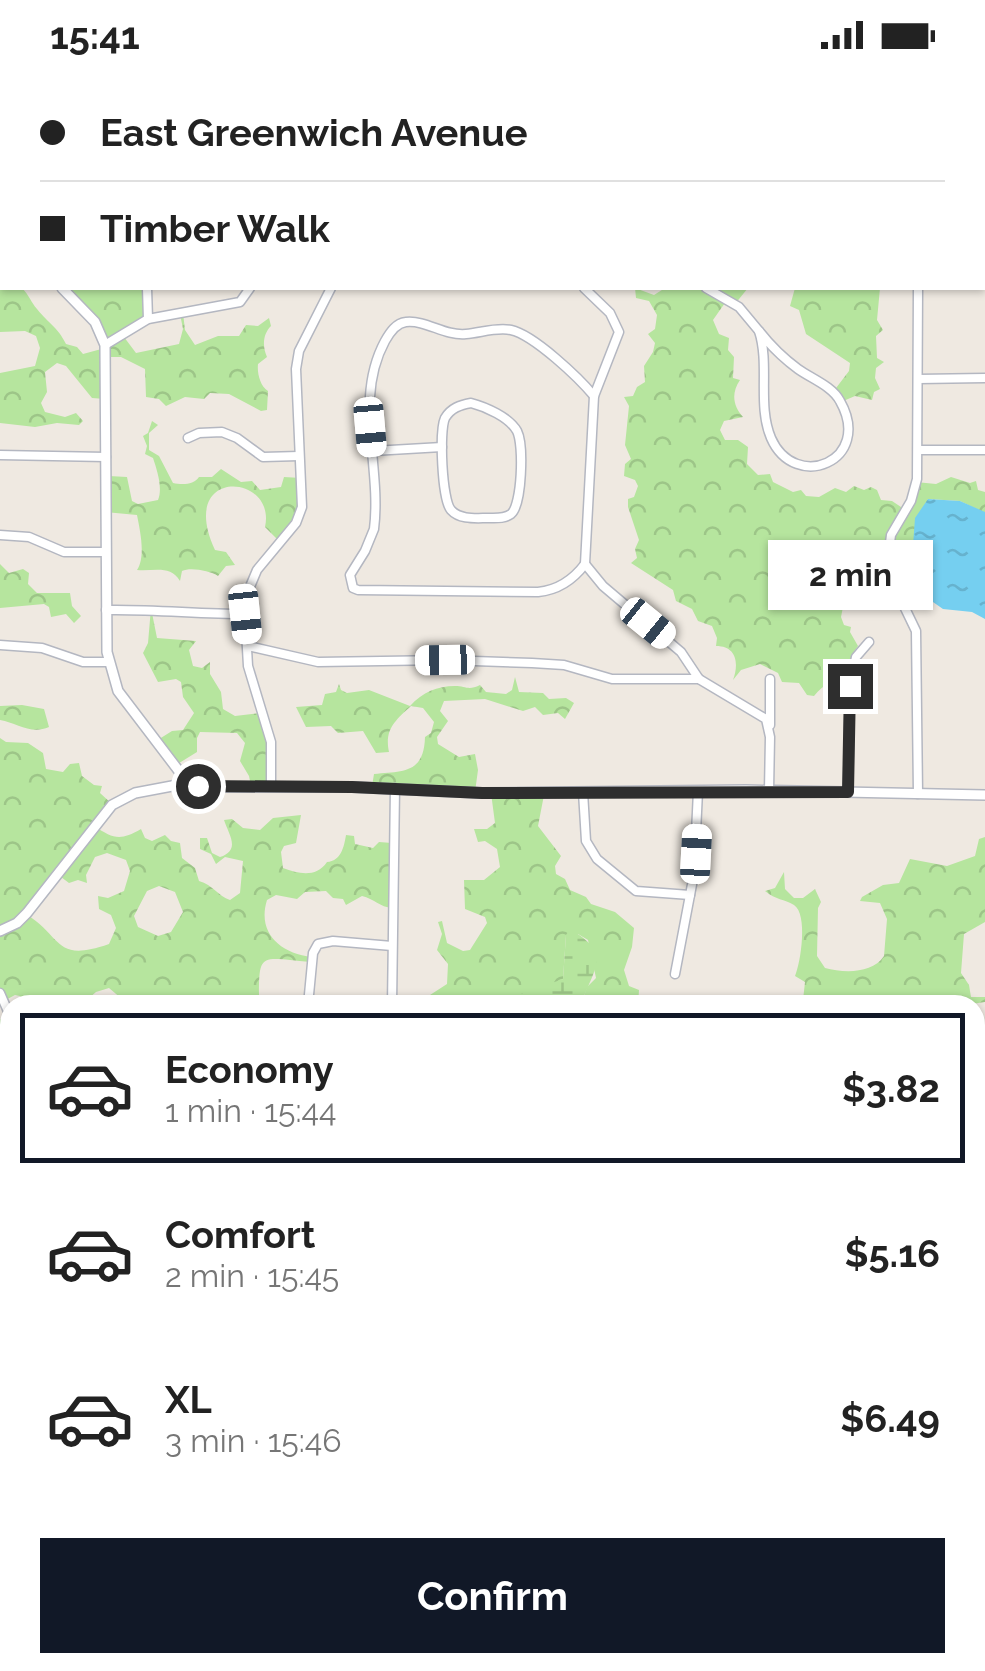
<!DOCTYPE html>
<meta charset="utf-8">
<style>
body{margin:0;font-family:Raleway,sans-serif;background:#f6f6f6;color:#222;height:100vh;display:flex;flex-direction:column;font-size:38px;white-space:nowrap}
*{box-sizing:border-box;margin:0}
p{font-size:32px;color:#767676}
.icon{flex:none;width:55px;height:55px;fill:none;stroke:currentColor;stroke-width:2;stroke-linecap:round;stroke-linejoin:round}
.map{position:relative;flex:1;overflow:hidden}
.side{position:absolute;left:0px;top:925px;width:985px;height:678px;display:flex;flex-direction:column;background:#fff;border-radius:30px 30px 0 0;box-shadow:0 2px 8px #0004}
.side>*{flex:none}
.hud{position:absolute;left:0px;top:0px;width:985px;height:220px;box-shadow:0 2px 8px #0004;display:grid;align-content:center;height:220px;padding:0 40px;background:#fff}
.end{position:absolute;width:45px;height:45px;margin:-22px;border:12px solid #2e2e2e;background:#fff;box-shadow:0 0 0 5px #fff}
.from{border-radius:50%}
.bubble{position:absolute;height:70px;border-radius:0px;background:#fff;box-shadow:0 2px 8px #0004;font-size:32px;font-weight:700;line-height:70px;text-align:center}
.car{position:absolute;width:30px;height:60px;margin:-30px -15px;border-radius:12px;box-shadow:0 0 8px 2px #0007;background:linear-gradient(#fff 24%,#345 0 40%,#fff 0 76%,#345 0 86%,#fff 0)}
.hud b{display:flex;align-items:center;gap:35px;height:95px;font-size:38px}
.hud b+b{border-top:2px solid #e0e0e0}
.hud i{width:25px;height:25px;background:#222}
ul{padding:18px 0 0;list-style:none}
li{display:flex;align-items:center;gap:30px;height:150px;margin:0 20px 15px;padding:0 20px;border:5px solid transparent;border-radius:0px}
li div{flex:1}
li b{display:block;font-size:38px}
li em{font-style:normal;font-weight:700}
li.current{border-color:#111827}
li>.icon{width:90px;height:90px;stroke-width:1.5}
.button{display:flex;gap:20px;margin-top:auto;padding:20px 40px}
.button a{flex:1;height:115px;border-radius:0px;background:#111827;color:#fff;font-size:40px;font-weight:700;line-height:115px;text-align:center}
.status{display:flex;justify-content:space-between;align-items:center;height:70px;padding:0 50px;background:#fff;direction:ltr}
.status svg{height:28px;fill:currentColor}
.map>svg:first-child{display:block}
</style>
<div class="status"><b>15:41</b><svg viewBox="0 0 49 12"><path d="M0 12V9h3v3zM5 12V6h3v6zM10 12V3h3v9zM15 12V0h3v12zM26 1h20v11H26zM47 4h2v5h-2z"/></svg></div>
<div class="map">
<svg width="985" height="1601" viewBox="0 0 985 1601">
<defs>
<pattern id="forest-crowns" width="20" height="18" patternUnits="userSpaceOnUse" patternTransform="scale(2.5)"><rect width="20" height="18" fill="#b6e59e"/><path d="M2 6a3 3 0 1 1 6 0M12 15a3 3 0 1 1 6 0" fill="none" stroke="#9dc588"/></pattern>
<pattern id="wetland-marsh" width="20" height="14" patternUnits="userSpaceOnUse" patternTransform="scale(2.5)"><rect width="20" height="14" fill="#b6e59e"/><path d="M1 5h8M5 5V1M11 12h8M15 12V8" fill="none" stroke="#9dc588"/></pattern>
<pattern id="water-ripples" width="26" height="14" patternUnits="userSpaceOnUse" patternTransform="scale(2.5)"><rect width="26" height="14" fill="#75cff0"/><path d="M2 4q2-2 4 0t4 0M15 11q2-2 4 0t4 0" fill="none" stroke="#66b2ce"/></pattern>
</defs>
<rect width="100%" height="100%" fill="#efe9e1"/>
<g fill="url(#forest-crowns)" fill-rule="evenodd">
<path d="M0,197L2,218H22C29,225 31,232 37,239C49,254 57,256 66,274L77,277L83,284L105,278L101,261L62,218H147L148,247L121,263L136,283L179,274L183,259L180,244L183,243L185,260L195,275L218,266H239L246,255L258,256L269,248L271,256C263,264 262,276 267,287L258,294C257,303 260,316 268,321L267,340L261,341L229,324L210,323L204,329L185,327L166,336L159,329L146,327L145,299L121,287H107L105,329L92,328L66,296L57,293L45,302L47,322L41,333L45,342L65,347L76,343L83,351L79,355L57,353L35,357L0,353V303L35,296L40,278L36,266L25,261L0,262Z"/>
<path d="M635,218L654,225L665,218H748L735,234L727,230L713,250L719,264L729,268L728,280L734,287L733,308L740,310C731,323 733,336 743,347L724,351L720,360L725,370H738L748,377L747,394L758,405L770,404L773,412L793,422L801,420L806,426L819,427L835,418L846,422L854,416L864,420L871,417L877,420L881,430L892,431L904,439L916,412L936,414L951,407L970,413L976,411L978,420L985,422V443L960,431L928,429L915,469L913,521L927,530L907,537L890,509L877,511L873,519L868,521L869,513L863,511L859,517L864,524L857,529L844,532L841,547L844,555L851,557L850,562L858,576L853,583L849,609C833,609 824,614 814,626L807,625L799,613L782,612L778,603L760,594L741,600L733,610C739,594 737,576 716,576L717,568L712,556L698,551L692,539L676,531L673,520L631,493L637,488L635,479L639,470L628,437V429L634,427L638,416L635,410L624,406L625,394L631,389L625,375L629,336L624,327L633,326L637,317L645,312L644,296L653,282L655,273L648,264L655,259L657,245L649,231L636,228Z"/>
<path d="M795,218H880L877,250L883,260L876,266L877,288L884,292L876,298L875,308L880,319L874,322L872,330L855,326L841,332L833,322L849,301L850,293L806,264L799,240L790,236Z"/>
<path d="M152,351L158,355L149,363V380L159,386L173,413C182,415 194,415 199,407H212L221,399L241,412L252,411L260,420L281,417L284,407L301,408L299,444L279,471L265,457C277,403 176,396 215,480L226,482L235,495L226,496L218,506C210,501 191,497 182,501L180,511C170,494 152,502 137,500C146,486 140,461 137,445L105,442L109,406L127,407L132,431L138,434L158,430C163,418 157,400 153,388L145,384L147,376L143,366L148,363Z"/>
<path d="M0,494L9,503L23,499L29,503L28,514L37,523H70L72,536L81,546L74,553L66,544L51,547L49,537L44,534L0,538Z"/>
<path d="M151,538L157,568L196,571L189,580L193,596L202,598L210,592V604L221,622L223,639L235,646L260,643L270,670L271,715L251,716L249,706L240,691L245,673L237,663L200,662L197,668V682L176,695L156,671L172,661L183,660L194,643L183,627L181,612L176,609L158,612L143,583L148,573Z"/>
<path d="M515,607L519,622L543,623L549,629L566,628L574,633L565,649L558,643L543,645L535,637L523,641L485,629L444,631L440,641L448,651L437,667L438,674L459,687L475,684L478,700L475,722L372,716L374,704C403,701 424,704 425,667L431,663L434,652L423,638L411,636C396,650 384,659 389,682L376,683L363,661L338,663L331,656L306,657L296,637L322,635L325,624L336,622L339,614L341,620L347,623L369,620L410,636C423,622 437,616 455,616C466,616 468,621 480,615L486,622L506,624L512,620Z"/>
<path d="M22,635L44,639L49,657C31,665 17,653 0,650V636Z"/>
<path d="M0,668L6,672L28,673L43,683L46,699L63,702L70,694L79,693L82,706L94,715L102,716L100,723L112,734L94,756C114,769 120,771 141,759L145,768L152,771L165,765L171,771L180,773L182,788L195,798L199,811C213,815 218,826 230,830L240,823L243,791L225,787L216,794L211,784L200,779V768H207L212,783L220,787C241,780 229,765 224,750L232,749L243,758L260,760L273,748L301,745L296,773L284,776L281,782L283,798C299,804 316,808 327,792C341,791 344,777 346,765L354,766L355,774L373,778L379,772L392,773V838C380,837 374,829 362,826L346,835L343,829L333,828L326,821L305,822L297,829L276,825L267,830C257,862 279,883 312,887L311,892C257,887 259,881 259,935H121L122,929L109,918L96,922L81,935H26L20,926L15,925L0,933ZM107,783L126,790L130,801L124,821L108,828L98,826L99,839L111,845L116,858L109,874C54,893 64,868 26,844L57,804L69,813L78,810L87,813L86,805L95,787ZM159,816L175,822L183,842L171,862L158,866L138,857L134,846L147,821Z"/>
<path d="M491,723L544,725L538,756L561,786L555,796L556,804L565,809L570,820L586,827L591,834L615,842L634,858L632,877L624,900L629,916L639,920L638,935H581L587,917L596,908L588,870L578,864L566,865L563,909C546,921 521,919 508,935H482L471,926H464L455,935H432L416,926L430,925L447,914L448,894L437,880L442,864L438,852L442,851L447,873L463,881L470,880L487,853L485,847L465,839L464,810H484L500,797L497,779L485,771L478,772L474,759H487L495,753Z"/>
<path d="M985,767V852L964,864L961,903L969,915L971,927H985V932L965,935H820L803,930L805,912L795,906C801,892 808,844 794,835C784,829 776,830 765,821L775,818L784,802L785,819L794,828H803L815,819L821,832L818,838L817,886L825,898C844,903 872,904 884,886L887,849L880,833L860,831L862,827L883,815L899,813L910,789L947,796L975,786L979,769Z"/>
<path d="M0,949L10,956V1529L0,1528Z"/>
<path d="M975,1035L981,1037L979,1043L985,1050V1484L975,1483Z"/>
<path d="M162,1593H261L240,1601H154L164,1595Z"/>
<path d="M402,1593V1592L734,1593L685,1601H383Z"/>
</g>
<path fill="url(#wetland-marsh)" d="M570,859C614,885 593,898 581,935H508L518,925L563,909L566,865Z"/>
<path fill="url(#water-ripples)" d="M928,429L960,431L985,442V549L972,542L943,539L910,516L915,448Z"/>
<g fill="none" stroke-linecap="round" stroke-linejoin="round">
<g stroke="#75cff0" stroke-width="2.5">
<path d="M975,1399L985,1400"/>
<path d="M975,1564L980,1563"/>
<path d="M606,1601L631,1592"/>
</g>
<defs>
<g id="minor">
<path d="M210,0V2"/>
<path d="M898,0L903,2"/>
<path d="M70,2V0"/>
<path d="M798,2L829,0"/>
<path d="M939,2L942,0"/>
<path d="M0,10L2,12"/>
<path d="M982,106H985"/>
<path d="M982,177L985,178"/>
<path d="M147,218L148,249"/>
<path d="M584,218L610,243L619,262L594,326L585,494"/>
<path d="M706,218L739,237L759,261"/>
<path d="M918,218L917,409L911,431L891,465L888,488L890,507L916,561L918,724"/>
<path d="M759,261C770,275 783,288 798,299C812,309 832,316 840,331C874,391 795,423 771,368C757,335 770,295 759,261Z"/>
<path d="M105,275L148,249L240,232L250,218"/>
<path d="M918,309L985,308"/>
<path d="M471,333C486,337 509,347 517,361C524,375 522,435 511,444C504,449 496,448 488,448C476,448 460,450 451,440C442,430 439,361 445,348C451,338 460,335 471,333Z"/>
<path d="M188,368L199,363L222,362L237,368L263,387L299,386"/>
<path d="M918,380H985"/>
<path d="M373,381L442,377"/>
<path d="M0,385L106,387"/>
<path d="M0,465L29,467L64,482H105"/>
<path d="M585,494C573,510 558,520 538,522L358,520L353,518L350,505L365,481L374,459C382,396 353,330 385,271C390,262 396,253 406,252C427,250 444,266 466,264C480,263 496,257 511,260C534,265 579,308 594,326"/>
<path d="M585,494L603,516L681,582L699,609"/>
<path d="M106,540C153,539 198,544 245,544"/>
<path d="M0,575L42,578L83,592H108"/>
<path d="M248,576L318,592L445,590L532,593L564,595L612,609H699L766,649L770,667L769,721"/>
<path d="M770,655V609"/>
<path d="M271,717V672L248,596L245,544L249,519L257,500L296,453L302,437L296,299L299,281L331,218"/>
<path d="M583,722L586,771L597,789L636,821L690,825"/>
<path d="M848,722L850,615L856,587L869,572"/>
<path d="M675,904L694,804L698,721"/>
<path d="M0,923L10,946"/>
<path d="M308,935L313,883L318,874L333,871L392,876"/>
<path d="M392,935L395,718"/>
<path d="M0,1015L10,1004"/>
<path d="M975,1456L985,1457"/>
<path d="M156,1601L175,1592"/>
</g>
<g id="tertiary">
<path d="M0,151L2,153"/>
<path d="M62,218L95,252L105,275L107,582L118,621L188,713L218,717H352L482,723L746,720L985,725"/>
<path d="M0,861L17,853L27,843L112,735L135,723L188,713"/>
</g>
<g id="motorway">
<path d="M975,1502L985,1503"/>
<path d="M975,1519H985"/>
<path d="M289,1601L311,1592"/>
<path d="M337,1601L362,1592"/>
</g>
</defs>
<use href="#minor" stroke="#b4b7c1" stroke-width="11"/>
<use href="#tertiary" stroke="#b4b7c1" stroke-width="12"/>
<use href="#motorway" stroke="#c9c9c9" stroke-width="16"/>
<use href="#minor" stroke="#fff" stroke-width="8"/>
<use href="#tertiary" stroke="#fff" stroke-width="9"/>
<use href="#motorway" stroke="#ffa35c" stroke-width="12"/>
</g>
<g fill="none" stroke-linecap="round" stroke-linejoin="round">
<path stroke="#2e2e2e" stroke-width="12" d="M198,716L352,717L482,723L848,722L850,616"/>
</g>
</svg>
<i class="end from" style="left:198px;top:716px"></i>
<i class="end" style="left:850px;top:616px"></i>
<div class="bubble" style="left:768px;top:470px;width:165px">2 min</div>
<i class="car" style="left:370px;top:357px;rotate:175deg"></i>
<i class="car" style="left:245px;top:544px;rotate:174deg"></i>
<i class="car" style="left:648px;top:553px;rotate:129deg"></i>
<i class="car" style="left:445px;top:590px;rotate:269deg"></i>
<i class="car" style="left:696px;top:784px;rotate:3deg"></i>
<div class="hud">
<b><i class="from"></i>East Greenwich Avenue</b>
<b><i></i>Timber Walk</b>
</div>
<section class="side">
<ul>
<li class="current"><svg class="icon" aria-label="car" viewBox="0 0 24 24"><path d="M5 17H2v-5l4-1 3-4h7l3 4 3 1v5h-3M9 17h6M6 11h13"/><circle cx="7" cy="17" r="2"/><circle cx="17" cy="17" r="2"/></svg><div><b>Economy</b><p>1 min · 15:44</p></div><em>$3.82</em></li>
<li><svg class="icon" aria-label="car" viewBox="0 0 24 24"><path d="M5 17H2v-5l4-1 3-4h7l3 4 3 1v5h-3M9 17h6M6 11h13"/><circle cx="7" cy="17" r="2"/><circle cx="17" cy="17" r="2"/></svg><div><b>Comfort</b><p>2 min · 15:45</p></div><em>$5.16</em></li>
<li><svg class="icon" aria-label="car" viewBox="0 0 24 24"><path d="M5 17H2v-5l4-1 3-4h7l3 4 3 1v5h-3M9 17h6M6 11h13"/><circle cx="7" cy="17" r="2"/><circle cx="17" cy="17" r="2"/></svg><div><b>XL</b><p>3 min · 15:46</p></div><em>$6.49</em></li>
</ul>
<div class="button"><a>Confirm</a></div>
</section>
</div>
